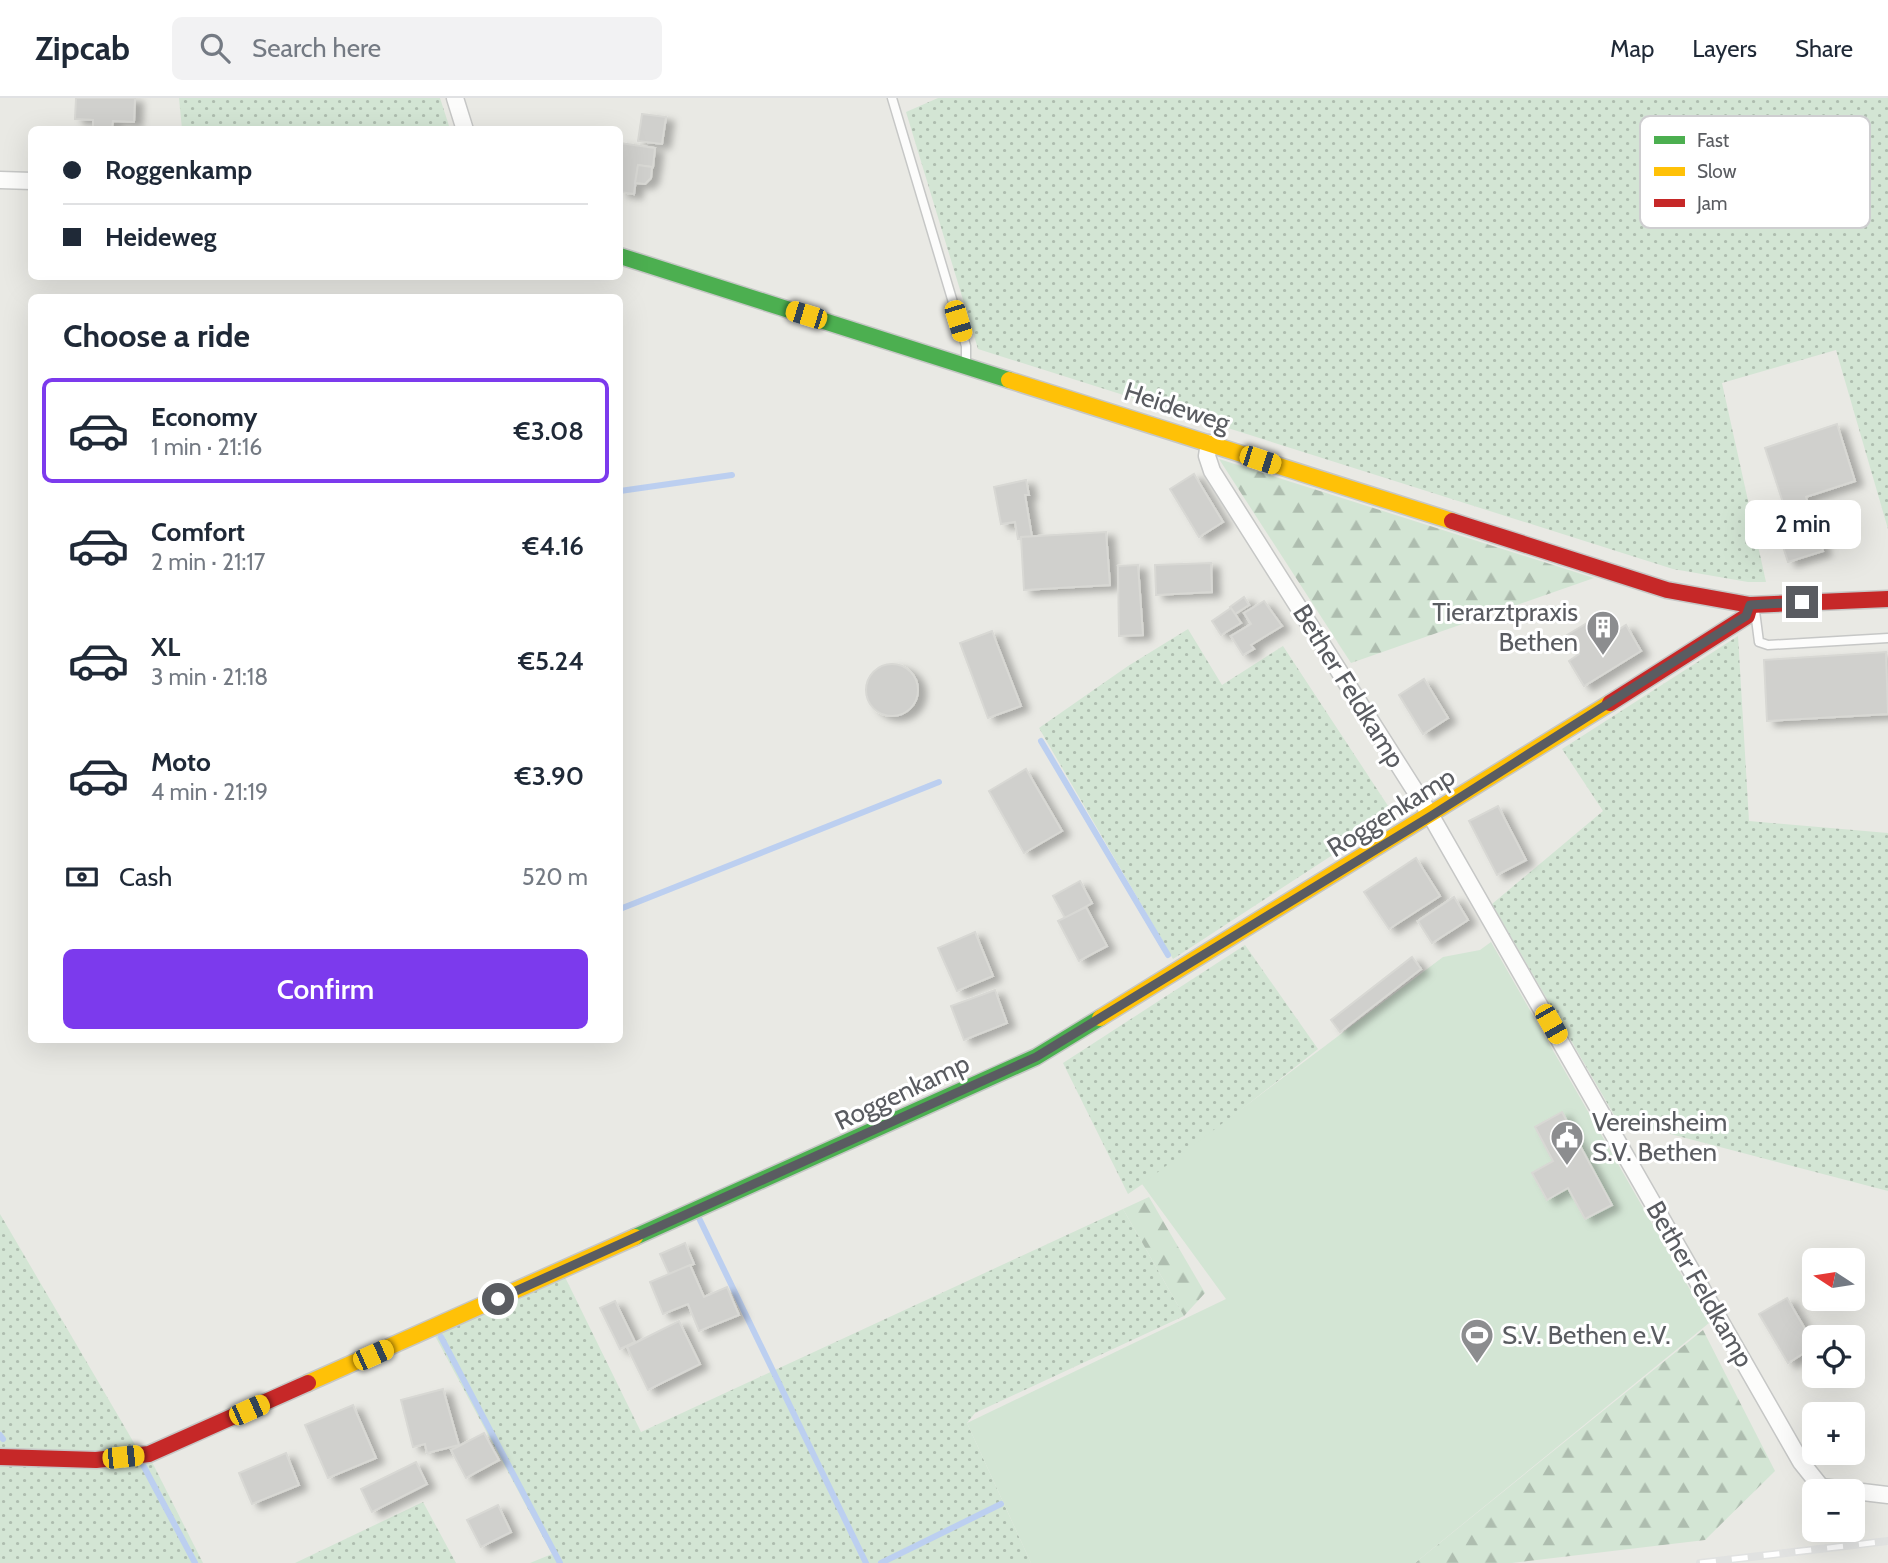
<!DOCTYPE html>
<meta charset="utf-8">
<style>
body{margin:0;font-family:Cabin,sans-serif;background:#f2f2f3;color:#1f2937;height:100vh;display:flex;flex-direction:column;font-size:26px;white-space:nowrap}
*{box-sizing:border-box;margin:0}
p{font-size:23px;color:#747a83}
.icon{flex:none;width:38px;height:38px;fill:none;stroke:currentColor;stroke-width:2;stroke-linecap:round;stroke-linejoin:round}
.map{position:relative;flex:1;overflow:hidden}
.sheet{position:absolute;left:28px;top:196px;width:595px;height:749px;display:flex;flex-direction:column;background:#fff;border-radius:10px;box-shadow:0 7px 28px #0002}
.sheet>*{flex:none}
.guide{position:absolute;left:28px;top:28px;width:595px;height:154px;border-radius:10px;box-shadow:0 7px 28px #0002;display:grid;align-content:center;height:154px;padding:0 35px;background:#fff}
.needle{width:46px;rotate:282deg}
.controls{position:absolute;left:1802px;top:1150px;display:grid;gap:14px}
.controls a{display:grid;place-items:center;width:63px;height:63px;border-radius:10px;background:#fff;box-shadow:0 7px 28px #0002;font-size:35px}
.end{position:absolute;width:32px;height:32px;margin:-16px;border:9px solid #5a5c61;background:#fff;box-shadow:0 0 0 4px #fff}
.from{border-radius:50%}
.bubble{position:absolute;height:49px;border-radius:10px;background:#fff;box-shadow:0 7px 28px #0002;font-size:23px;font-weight:600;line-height:49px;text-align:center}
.car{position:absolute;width:21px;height:42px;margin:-21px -10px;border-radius:9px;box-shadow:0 0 5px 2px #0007;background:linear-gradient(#f5c518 24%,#345 0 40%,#f5c518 0 76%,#345 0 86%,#f5c518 0)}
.guide b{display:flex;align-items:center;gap:24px;height:66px;font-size:26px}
.guide b+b{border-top:2px solid #e0e1e3}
.guide i{width:18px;height:18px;background:#1f2937}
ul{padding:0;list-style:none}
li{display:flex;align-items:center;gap:21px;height:105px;margin:0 14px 10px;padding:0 21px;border:4px solid transparent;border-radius:10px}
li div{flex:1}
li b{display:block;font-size:26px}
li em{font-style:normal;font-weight:600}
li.active{border-color:#7c3aed}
li>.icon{width:63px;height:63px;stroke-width:1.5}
h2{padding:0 35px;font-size:32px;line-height:84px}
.pay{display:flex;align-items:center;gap:18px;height:77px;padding:0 35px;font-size:26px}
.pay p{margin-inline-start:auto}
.cta{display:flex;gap:14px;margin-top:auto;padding:14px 35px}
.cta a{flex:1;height:80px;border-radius:10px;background:#7c3aed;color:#fff;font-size:28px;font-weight:600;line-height:80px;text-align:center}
header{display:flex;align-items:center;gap:42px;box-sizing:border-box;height:98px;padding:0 35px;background:#fff;border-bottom:2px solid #e0e1e3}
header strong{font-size:33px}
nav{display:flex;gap:38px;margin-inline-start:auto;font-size:24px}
.search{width:490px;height:63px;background:#f2f2f3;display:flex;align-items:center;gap:18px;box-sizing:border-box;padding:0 24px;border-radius:10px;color:#747a83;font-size:26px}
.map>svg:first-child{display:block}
</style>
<header>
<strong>Zipcab</strong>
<div class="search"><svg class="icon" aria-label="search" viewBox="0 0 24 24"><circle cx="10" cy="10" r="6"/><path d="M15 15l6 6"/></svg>Search here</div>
<nav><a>Map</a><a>Layers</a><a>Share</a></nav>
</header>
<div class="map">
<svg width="1888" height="1465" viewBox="0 0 1888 1465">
<defs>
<pattern id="grass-dots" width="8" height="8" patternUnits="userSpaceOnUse" patternTransform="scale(1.75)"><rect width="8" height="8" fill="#d3e5d4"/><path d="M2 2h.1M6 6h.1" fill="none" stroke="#aebdaf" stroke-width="1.8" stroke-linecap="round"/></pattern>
<pattern id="forest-firs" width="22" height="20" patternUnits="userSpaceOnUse" patternTransform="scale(1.75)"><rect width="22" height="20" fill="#d3e5d4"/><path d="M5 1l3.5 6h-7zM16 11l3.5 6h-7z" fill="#aebdaf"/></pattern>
<filter id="shadow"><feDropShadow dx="8" dy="4.5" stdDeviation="3.5" flood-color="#0004"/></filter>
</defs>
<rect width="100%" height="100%" fill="#e9e9e4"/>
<g fill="url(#grass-dots)">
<path d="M179,0H440L450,31H182Z"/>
<path d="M938,0H1888V431L1836,252L1722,285L1766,484H1748L1673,471L978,251L906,14Z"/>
<path d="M1188,531L1222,587L1283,548L1394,717L1173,861L1039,630L1128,568Z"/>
<path d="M1738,538L1749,723L1888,735V1093L1617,1022L1492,806L1603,713L1562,651Z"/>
<path d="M1245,847L1318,951L1175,1064L1128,1096L1063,965Z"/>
<path d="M1123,1111L1184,1218L975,1315L967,1325L1031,1465H530L552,1456L434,1236L564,1177L641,1334Z"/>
<path d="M0,1116L137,1350L94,1354L0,1350Z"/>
<path d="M152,1364L203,1465H0V1366Z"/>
<path d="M423,1404L456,1465H295Z"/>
</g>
<g fill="url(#forest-firs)">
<path d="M1219,361L1594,480L1351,565Z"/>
<path d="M1149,1099L1205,1195L1184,1218L1123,1111Z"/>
<path d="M1703,1232L1775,1373L1705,1442L1512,1465H1415Z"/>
</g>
<path fill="#d3e5d4" d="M1491,844L1709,1225L1415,1465H1031L967,1325L1226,1201L1142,1086L1443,859L1480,852Z"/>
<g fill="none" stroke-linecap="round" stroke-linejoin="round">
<g stroke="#bccff0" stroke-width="6">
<path d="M620,393L732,377"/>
<path d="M1041,643L1168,857"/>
<path d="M620,811L939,684"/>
<path d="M698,1118L866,1465"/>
<path d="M441,1239L560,1465"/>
<path d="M0,1337L3,1341"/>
<path d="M142,1365L195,1465"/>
<path d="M881,1465L1001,1406"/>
</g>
</g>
<g fill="#d0d0cd" stroke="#d8d8d4" stroke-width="2" filter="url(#shadow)">
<path d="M76,0H135L134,24L113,23L112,30L93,29V22L75,21Z"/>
<path d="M642,16L666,19L662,46L638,43Z"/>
<path d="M620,45L655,50L653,69L638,67L634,96L620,94Z"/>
<path d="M638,67L652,69L651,80L645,86L635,85Z"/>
<path d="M1837,326L1855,383L1806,399L1809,409L1787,417L1765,350Z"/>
<path d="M1194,376L1223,424L1199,439L1170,391Z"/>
<path d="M1026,382L1029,397H1025L1032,439L1018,441L1015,424L1001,426L994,389Z"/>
<path d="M1809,409L1823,453L1788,464L1774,421Z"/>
<path d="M1106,434L1110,487L1024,492L1021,439Z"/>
<path d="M1211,465L1212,494L1156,497L1155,467Z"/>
<path d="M1138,467L1143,537L1119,538L1118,468Z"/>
<path d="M1244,499L1249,507L1235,516L1230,509Z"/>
<path d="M1264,503L1282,528L1251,547L1254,551L1243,557L1231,538L1251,526L1244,515Z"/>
<path d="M1231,510L1241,525L1221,537L1212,523Z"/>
<path d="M1587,525L1599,544L1626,527L1641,553L1584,588L1569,563L1579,556L1567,537Z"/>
<path d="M992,533L1021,608L988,620L960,545Z"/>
<path d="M1886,554L1888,616L1767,623L1764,562Z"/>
<circle cx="892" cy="592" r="26"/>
<path d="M1424,581L1448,620L1423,636L1399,597Z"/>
<path d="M1026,671L1062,733L1024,755L989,693Z"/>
<path d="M1498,708L1526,762L1497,777L1469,723Z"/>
<path d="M1416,760L1440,798L1389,831L1364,794Z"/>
<path d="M1080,783L1092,805L1065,820L1053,798Z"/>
<path d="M1454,799L1468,822L1432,845L1418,823Z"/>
<path d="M1086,809L1107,848L1079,863L1058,823Z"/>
<path d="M975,834L993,878L957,893L938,850Z"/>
<path d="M1412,859L1421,871L1340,934L1331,922Z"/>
<path d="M995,892L1007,925L964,942L951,908Z"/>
<path d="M1562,1014L1612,1107L1585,1121L1568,1090L1547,1102L1532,1075L1553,1063L1535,1029Z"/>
<path d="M685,1145L694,1166L669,1176L660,1156Z"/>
<path d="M690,1167L704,1199L727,1189L739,1217L699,1233L688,1206L663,1216L650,1184Z"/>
<path d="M1787,1200L1815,1248L1788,1265L1759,1216Z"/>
<path d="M615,1203L635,1244L620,1251L600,1210Z"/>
<path d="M679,1223L700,1266L648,1292L627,1249Z"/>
<path d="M443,1291L459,1347L427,1355L425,1346L413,1349L401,1302Z"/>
<path d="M353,1307L376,1360L328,1380L305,1327Z"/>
<path d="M484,1335L499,1362L466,1380L451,1352Z"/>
<path d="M286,1355L299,1387L252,1406L239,1375Z"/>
<path d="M416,1364L427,1386L372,1414L361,1391Z"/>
<path d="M498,1407L511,1434L481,1449L467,1422Z"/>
</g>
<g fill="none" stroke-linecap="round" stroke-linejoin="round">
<defs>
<g id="lane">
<path d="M892,0L966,248V264"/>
<path d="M1755,513L1759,544L1768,547L1888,540"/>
</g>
<g id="street">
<path d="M455,0L465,32"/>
<path d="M0,82L32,83"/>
<path d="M1209,345L1207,358L1212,373L1431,718L1801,1364L1821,1389L1888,1397"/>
</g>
<g id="fast">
<path d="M620,158L1009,282"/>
<path d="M635,1139L1036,959L1100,920"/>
</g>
<g id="slow">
<path d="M1009,282L1452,423"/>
<path d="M1100,920L1610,605"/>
<path d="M308,1285L635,1139"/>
</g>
<g id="jam">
<path d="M1452,423L1667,492L1750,507L1888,501"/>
<path d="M1610,605L1747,518L1750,507"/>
<path d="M0,1359L96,1362L149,1356L308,1285"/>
</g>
</defs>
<use href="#lane" stroke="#c6c7c6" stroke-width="11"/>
<use href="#street" stroke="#c6c7c6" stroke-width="19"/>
<use href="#fast" stroke="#c6c7c6" stroke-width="19"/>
<use href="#slow" stroke="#c6c7c6" stroke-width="19"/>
<use href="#jam" stroke="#c6c7c6" stroke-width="19"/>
<use href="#lane" stroke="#fcfcfb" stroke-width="8"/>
<use href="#street" stroke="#fcfcfb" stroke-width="16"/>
<use href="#fast" stroke="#4caf50" stroke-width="16"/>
<use href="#slow" stroke="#ffc107" stroke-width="16"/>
<use href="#jam" stroke="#c62828" stroke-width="16"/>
<defs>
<path id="rail" d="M1700,1465L1888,1443"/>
</defs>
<use href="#rail" stroke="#e1e2e1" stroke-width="8"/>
<use href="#rail" stroke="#fff" stroke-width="5" stroke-dasharray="16" stroke-linecap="butt"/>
</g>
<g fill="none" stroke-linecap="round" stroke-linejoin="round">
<path stroke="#5a5c61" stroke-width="9" d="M498,1201L1036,959L1431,718L1746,518L1750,507L1802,504"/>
</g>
<defs>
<symbol id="building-pin" viewBox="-11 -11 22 30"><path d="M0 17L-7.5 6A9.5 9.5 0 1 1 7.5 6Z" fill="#8c8d8f" stroke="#fff"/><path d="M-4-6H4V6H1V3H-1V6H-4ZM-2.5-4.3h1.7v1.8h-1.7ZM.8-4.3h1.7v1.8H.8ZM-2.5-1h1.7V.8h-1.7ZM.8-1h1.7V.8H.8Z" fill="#fff"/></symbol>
<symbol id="civic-pin" viewBox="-11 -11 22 30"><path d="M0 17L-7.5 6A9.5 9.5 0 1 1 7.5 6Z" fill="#8c8d8f" stroke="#fff"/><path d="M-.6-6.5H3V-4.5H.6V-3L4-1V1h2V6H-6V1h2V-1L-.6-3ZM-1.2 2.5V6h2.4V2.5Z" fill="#fff"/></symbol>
<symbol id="stadium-pin" viewBox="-11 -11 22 30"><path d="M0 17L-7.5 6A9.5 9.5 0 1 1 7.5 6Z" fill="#8c8d8f" stroke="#fff"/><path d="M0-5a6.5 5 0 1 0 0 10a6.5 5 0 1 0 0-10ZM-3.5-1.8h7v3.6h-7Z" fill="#fff"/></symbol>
</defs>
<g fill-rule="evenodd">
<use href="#building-pin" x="1584" y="510" width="38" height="52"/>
<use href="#civic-pin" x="1548" y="1020" width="38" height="52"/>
<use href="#stadium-pin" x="1458" y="1218" width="38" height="52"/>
</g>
<g text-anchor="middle" stroke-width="6" stroke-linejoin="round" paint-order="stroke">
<g font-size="26" fill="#5a5c61" stroke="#fff">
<text transform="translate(1177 309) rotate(18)" y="9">Heideweg</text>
<text transform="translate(1349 588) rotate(58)" y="9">Bether Feldkamp</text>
<text transform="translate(1391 714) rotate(-32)" y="9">Roggenkamp</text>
<text transform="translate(902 994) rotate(-25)" y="9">Roggenkamp</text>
<text transform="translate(1700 1186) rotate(60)" y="9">Bether Feldkamp</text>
</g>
<g font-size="26" fill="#5a5c61" stroke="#fff" text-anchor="start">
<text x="1578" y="523" text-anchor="end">Tierarztpraxis<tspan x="1578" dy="30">Bethen</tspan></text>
<text x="1592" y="1033">Vereinsheim<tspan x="1592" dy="30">S.V. Bethen</tspan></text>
<text x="1502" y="1246">S.V. Bethen e.V.</text>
</g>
</g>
<rect x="1640" y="18" width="230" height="112" rx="10" fill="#fff" stroke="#ceced0" stroke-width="2"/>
<rect x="1654" y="38" width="31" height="8" fill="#4caf50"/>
<rect x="1654" y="69" width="31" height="9" fill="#ffc107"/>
<rect x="1654" y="101" width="31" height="8" fill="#c62828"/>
<g font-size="19" fill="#5a5c61">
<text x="1697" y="49">Fast</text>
<text x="1697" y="80">Slow</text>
<text x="1697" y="112">Jam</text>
</g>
</svg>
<div class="controls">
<a><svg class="needle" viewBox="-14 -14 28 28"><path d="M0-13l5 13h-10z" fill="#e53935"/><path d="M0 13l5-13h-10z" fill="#747a83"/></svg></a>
<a><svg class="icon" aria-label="locate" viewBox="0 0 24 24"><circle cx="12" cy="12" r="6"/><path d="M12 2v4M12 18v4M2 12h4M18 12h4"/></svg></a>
<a>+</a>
<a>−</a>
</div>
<i class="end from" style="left:498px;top:1201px"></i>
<i class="end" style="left:1802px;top:504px"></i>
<div class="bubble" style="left:1745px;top:402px;width:116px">2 min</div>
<i class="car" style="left:806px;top:217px;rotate:287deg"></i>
<i class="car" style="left:958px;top:223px;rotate:163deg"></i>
<i class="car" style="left:1260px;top:362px;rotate:108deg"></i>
<i class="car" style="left:1551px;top:926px;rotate:150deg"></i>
<i class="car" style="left:373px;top:1257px;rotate:66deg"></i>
<i class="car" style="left:249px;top:1312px;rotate:66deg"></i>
<i class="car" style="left:123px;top:1359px;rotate:84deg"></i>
<div class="guide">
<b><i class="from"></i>Roggenkamp</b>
<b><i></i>Heideweg</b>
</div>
<section class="sheet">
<h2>Choose a ride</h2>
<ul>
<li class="active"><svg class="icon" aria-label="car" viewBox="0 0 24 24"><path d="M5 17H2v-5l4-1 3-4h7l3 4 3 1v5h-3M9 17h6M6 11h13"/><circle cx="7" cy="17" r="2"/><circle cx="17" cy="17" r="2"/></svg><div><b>Economy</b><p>1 min · 21:16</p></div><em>€3.08</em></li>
<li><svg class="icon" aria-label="car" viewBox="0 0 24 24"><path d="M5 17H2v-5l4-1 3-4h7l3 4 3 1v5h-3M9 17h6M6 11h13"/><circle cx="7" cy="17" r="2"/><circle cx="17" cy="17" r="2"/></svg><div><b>Comfort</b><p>2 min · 21:17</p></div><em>€4.16</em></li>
<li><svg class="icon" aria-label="car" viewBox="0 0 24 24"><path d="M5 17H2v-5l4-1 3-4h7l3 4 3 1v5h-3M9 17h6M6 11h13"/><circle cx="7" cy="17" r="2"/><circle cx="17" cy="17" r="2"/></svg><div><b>XL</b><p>3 min · 21:18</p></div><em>€5.24</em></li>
<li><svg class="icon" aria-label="car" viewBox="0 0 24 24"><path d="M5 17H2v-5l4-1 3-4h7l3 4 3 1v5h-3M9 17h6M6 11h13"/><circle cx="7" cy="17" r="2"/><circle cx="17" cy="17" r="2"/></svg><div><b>Moto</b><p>4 min · 21:19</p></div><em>€3.90</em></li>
</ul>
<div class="pay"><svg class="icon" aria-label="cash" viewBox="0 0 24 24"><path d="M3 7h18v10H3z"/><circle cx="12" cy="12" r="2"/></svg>Cash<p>520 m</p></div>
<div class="cta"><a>Confirm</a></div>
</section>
</div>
